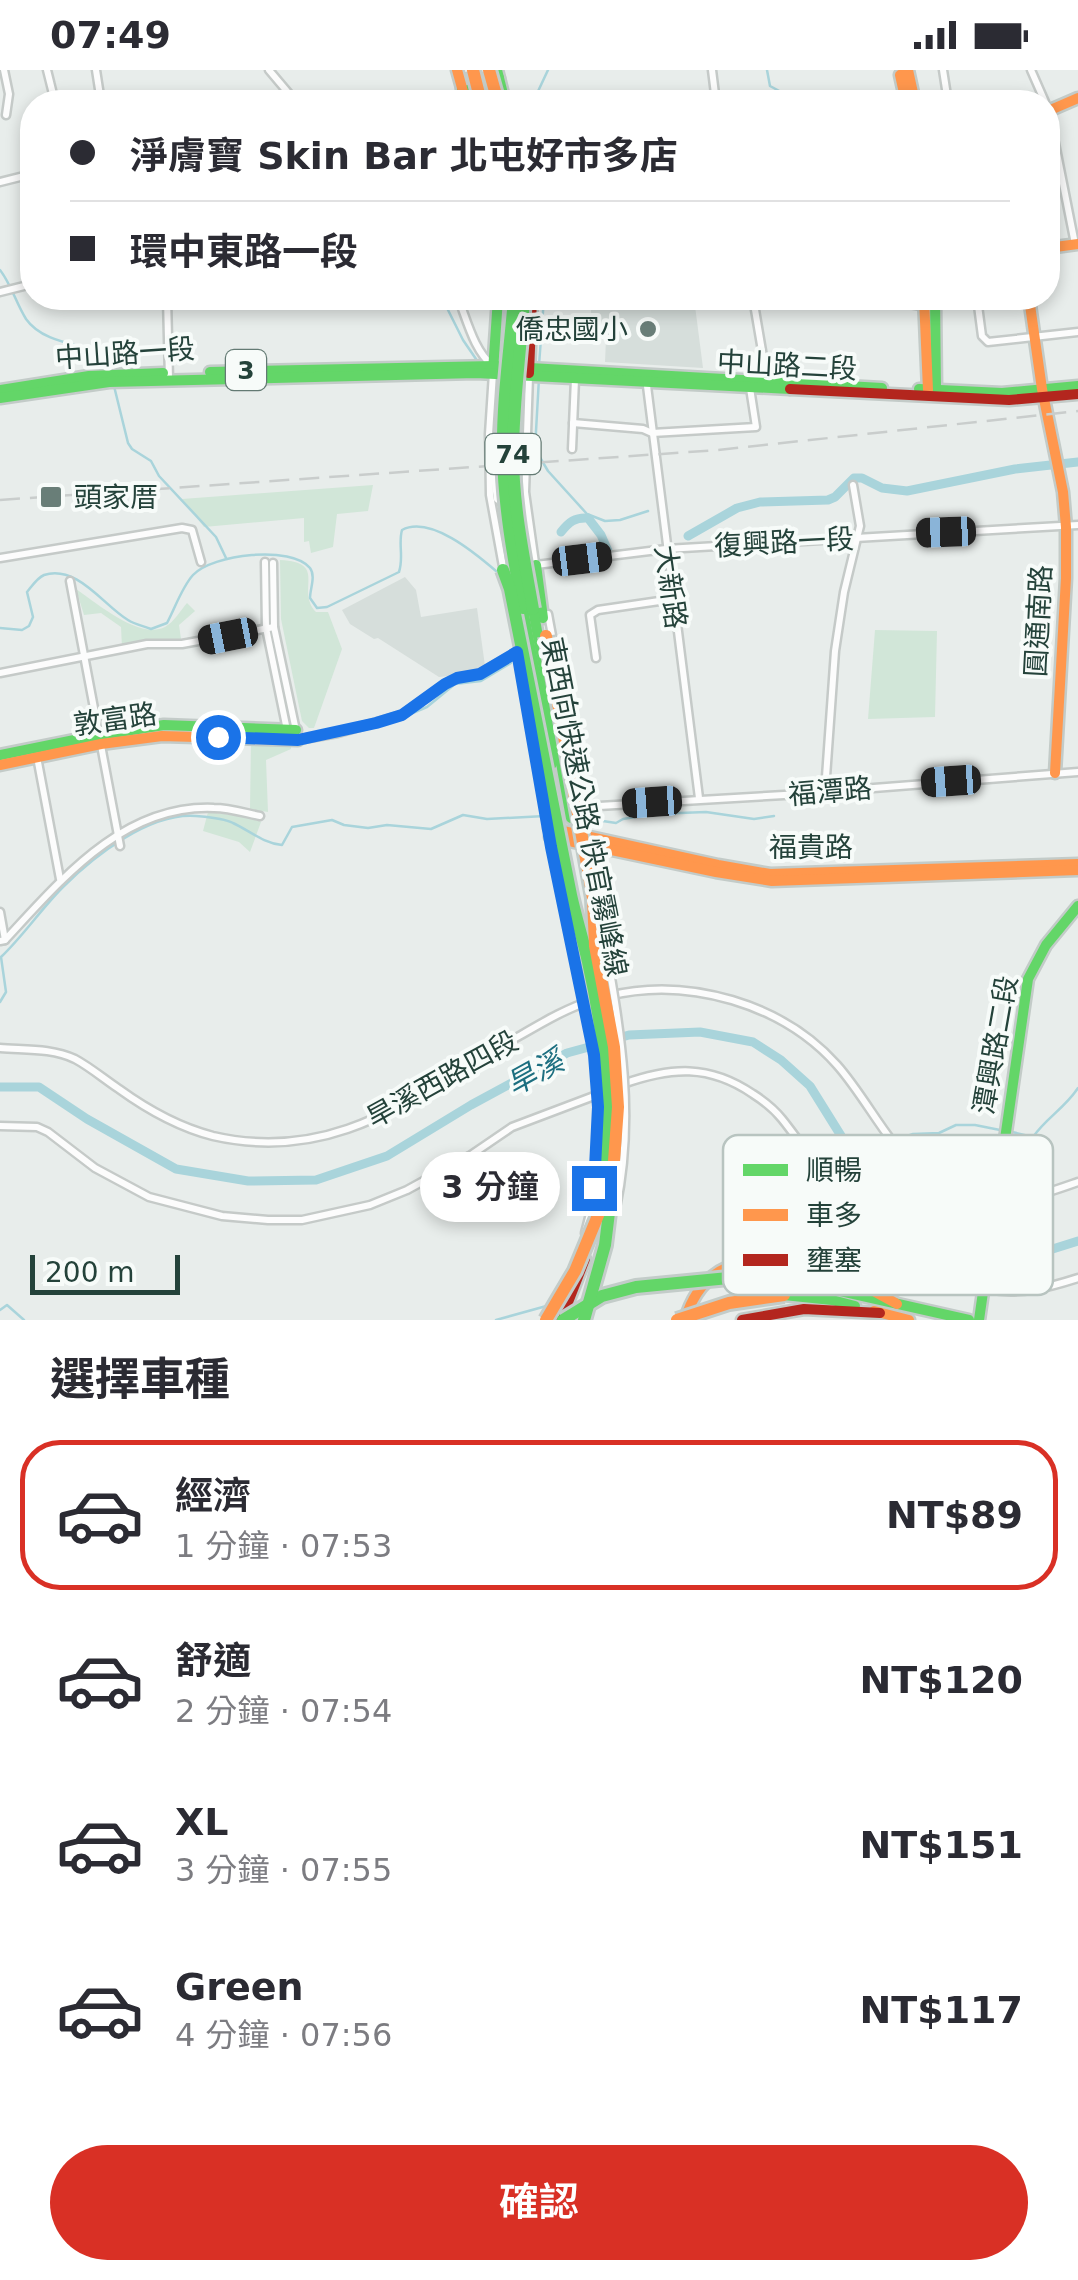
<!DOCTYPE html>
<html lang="zh-TW">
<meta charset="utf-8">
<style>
body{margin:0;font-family:"DejaVu Sans","Noto Sans TC",sans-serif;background:#f2f2f3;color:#2b2b33;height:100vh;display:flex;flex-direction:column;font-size:38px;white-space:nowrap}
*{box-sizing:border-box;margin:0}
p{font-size:32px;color:#7c7c81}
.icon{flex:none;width:55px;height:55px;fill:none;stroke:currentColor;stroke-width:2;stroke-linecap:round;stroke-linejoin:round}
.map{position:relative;height:1250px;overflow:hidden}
.panel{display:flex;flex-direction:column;background:#fff;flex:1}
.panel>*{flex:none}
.hud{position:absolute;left:20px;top:20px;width:1040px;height:220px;border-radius:40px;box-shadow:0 5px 15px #0003;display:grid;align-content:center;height:220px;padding:0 50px;background:#fff}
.scale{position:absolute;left:30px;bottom:25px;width:150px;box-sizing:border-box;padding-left:10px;border:5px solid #24423a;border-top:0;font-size:28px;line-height:35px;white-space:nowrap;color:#24423a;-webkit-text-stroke:8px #f7fbf9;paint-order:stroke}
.end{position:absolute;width:45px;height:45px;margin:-22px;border:12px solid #1a73e8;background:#fff;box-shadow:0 0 0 5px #fff}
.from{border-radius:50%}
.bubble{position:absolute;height:70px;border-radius:35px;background:#fff;box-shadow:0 5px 15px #0003;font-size:32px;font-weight:600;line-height:70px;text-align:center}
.car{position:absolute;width:30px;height:60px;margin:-30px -15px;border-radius:12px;box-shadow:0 0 8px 2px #0007;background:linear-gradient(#222 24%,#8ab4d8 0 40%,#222 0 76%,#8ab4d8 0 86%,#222 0)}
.hud b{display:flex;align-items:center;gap:35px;height:95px;font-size:38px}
.hud b+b{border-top:2px solid #e1e1e2}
.hud i{width:25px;height:25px;background:#2b2b33}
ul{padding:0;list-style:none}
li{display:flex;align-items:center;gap:30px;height:150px;margin:0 20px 15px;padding:0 30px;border:5px solid transparent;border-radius:40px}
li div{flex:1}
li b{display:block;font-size:38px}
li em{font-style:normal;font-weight:600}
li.current{border-color:#d93025}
li>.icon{width:90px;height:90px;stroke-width:1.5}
h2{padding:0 50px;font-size:45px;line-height:120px}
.cta{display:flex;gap:20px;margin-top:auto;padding:20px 50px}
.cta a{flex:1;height:115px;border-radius:60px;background:#d93025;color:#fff;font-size:40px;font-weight:600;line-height:115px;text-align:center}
.status{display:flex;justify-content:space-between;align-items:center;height:70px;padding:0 50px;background:#fff;direction:ltr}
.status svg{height:28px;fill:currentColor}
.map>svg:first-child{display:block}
</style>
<div class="status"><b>07:49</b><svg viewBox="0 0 49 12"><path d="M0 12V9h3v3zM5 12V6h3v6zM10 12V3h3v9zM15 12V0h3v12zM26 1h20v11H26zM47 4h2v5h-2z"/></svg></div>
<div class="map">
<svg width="1078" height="1250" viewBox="0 0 1078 1250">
<rect width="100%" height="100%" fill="#e8edeb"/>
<g fill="#d6dedb">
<path d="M565,228H694L703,298L605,292L606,269L596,264L599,254L591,243V237L564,235Z"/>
<path d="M405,507L416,520L421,547L477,538L485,596L476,603L439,607L378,568L374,569L350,554L342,540Z"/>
</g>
<g fill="#d1e6d8">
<path d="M373,415L368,441L337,444L333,477L311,483L309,471L304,472V448L204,457L182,429Z"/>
<path d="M280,490C329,492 295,520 316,542H328L342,579L314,658H309L302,651L281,549Z"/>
<path d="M76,519C97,533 139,570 165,557C174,552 181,540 187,533L195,541L179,555L181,569L122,577L121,557L101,543L84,545Z"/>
<path d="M875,560L937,561L935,647L868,649Z"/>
<path d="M251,670L291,672V679L266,690L268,742L250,739Z"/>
<path d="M208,742L257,748L261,752L250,782L239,772L203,761Z"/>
</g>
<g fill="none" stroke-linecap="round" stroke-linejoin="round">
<g stroke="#a9d4db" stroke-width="2.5">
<path d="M767,0L770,16C780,22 791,27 803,27C821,27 821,23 837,32"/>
<path d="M533,32L548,0"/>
<path d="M0,200C11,214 16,233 26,249C40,269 68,273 90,279L105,301"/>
<path d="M442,228L463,270L476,289"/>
<path d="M539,295L544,228"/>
<path d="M539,308L535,379L548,401L587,444L605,451L620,450L648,441"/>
<path d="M114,316L128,373L132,379L151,391L159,406L216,467L226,488"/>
<path d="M0,558L22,560L29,556L33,547L27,522C32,516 37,508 44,505C77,494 104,536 128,550C134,554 143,556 151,559L167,553C175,538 182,517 193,505C212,484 292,475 310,498C316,506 310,519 310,528L317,538L327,537L399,502C404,487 398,474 402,460C430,445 475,483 496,501"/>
<path d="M408,645L427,637L455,614L481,611L511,593"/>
<path d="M583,748L616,753L623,749L653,744L706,742L754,749L774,746"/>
<path d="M0,932L6,922L1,887C24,865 41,839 63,817C94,786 150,742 196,746C207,747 223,748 233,753C250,761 263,773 282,775L292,757L332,750L344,755L368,758L387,755L431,759L463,745L487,749L545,746"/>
<path d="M1008,1061L1033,1067C1046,1048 1065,1038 1078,1018"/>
<path d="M864,1097L901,1068L913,1064L939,1063L956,1055H975L1000,1060"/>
<path d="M0,1240L7,1235L24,1250"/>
<path d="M496,1250L550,1235"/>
</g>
<path stroke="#a9d4db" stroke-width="5" d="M1077,1171L1078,1172"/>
<g stroke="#a9d4db" stroke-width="9">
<path d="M561,462C569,452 575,447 588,448L601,465L608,481"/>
<path d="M688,466L737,438L760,432L828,430L835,427L854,408H862L882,418L907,421L1015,399L1078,392"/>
<path d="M615,969L629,965L700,962L753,972L781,990L810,1016L853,1085L915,1154L967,1179L1011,1187L1043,1182L1078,1171"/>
<path d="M0,1017H39L87,1049L176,1099L248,1111L316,1110L387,1086L471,1035L567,983L600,974"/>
</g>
<defs>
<g id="street">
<path d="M4,0L9,24L6,45"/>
<path d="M47,0L55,32"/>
<path d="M96,0L101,32"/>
<path d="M269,0L296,32"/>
<path d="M712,0L716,32"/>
<path d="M943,0L948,32"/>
<path d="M1031,0L1045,32"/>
<path d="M1048,38L1075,174"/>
<path d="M0,112L32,104"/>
<path d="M0,222L32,214"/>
<path d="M167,228L169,309"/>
<path d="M458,228C467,250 474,281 493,296"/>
<path d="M753,228L767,310"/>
<path d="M874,228L927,237"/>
<path d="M977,228L982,266L988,272L1078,262"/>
<path d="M493,303L489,364L490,425L504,502"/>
<path d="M529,306L525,422L535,493"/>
<path d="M646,308L699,728"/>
<path d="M573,353L643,359L652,363L756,357L750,318"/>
<path d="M572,379L575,309"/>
<path d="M493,398L497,429L501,432L507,431"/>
<path d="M0,488L182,458L192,460L201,492"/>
<path d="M265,492L266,558L289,670"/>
<path d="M273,493L274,557L298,670L338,663L402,645L445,614L457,608L479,604L517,582"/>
<path d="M536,495L666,479L1078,455"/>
<path d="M70,511L120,776"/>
<path d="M548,544L553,571"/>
<path d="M596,588L590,545L598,540L673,529"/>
<path d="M0,603L147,574H182L274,557"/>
<path d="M528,643L560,819"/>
<path d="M37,687L60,809"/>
<path d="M825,721L835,581L844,522L860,456L853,415"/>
<path d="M582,737L784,725L1078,702"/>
<path d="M0,842L5,870"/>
<path d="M0,871L5,870C61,810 123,734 214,738C229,738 245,743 260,746"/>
<path d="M608,926C688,906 783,934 837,995C877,1040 904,1114 967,1129C1007,1138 1041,1125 1078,1112"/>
<path d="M0,978C25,980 52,978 75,989C90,997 104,1009 119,1019C148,1040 178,1057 213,1066C339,1095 418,1022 521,965C545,951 569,937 596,929"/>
<path d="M623,1014C671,997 709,994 753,1024C764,1031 774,1039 782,1049C811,1085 833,1125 867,1157C892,1181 920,1193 952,1205C964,1210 976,1216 988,1219C1018,1226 1050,1217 1078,1208"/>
<path d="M0,1056L37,1057L48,1062L95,1098L149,1127L222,1146L268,1150H302L370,1135L407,1120L471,1085L512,1057L602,1023"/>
<path d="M585,1163L591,1140"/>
</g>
<g id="fast">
<path d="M497,0L505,32"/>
<path d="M462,19L464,21L495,13L499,8"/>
<path d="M935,228L936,320"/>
<path d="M493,301L498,228"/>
<path d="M210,302L494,296L882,318"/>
<path d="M919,319L1002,323L1078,316"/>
<path d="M0,320L89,306L163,303"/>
<path d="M0,328L109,312L476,303L790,319"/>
<path d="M536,495L543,548"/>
<path d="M523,539L552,694"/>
<path d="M533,539L571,748"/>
<path d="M0,685L99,665L164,655L296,660"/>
<path d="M796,1211L969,1250"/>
<path d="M784,1225L832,1230L855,1236"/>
<path d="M979,1250L1028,909L1046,875L1078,836"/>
</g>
<g id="slow">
<path d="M457,0L466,32"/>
<path d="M906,32L900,5L908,0L915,32"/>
<path d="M1048,41L1078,28"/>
<path d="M1048,178L1078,174"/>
<path d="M924,228L928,320"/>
<path d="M1029,228L1042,319L1063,422L1066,457V508L1055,703"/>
<path d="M0,695L101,674L162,666L298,670"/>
<path d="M549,758L718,795L770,804L1078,794"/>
<path d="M550,767L716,802L772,811L1078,800"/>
<path d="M874,1241L909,1250"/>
<path d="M685,1250C692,1226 705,1207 728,1197C788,1171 845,1205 897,1234"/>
</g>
<g id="jam">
<path d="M529,303L532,228"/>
<path d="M790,319L1009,330L1078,324"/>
<path d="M561,1250L585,1189"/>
<path d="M742,1250L804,1239L880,1243"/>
</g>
</defs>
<use href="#street" stroke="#c5cac8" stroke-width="11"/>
<use href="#fast" stroke="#c3cbc8" stroke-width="15"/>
<use href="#slow" stroke="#c3cbc8" stroke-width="15"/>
<use href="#jam" stroke="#c3cbc8" stroke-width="15"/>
<use href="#street" stroke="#fcfcfc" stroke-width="6"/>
<use href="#fast" stroke="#63d668" stroke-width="10"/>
<use href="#slow" stroke="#ff974d" stroke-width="10"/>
<use href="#jam" stroke="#b3261e" stroke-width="10"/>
<path stroke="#c9cdcc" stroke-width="2.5" stroke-dasharray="20 10" stroke-linecap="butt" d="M0,430L718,380L1078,341"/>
<defs>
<g id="street-bridge">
<path d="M560,819C574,891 597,965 599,1040C599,1073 596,1107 591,1140"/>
<path d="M599,837C616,940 638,1034 616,1138"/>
</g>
<g id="fast-bridge">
<path d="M514,228C510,280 502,331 503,384C504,436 513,487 523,538"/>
<path d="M524,228C521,280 513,332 513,384C513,436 524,488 533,539"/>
<path d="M503,500L510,519C530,621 551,723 571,825C576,848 583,869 588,892C607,977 616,1062 597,1148"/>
<path d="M563,1250L602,1226L636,1217L749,1206L796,1211"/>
<path d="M584,1250L605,1175L612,1118"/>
</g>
<g id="slow-bridge">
<path d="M473,0L481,32"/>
<path d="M489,0L498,32"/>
<path d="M546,566L593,828L595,876L614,977L618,1037L612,1118"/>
<path d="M546,1250L575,1201L599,1143"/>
<path d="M677,1250L729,1233L784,1225"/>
</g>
</defs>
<use href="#street-bridge" stroke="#c5cac8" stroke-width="11" stroke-linecap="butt"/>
<use href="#fast-bridge" stroke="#c3ccc9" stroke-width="18" stroke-linecap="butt"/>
<use href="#slow-bridge" stroke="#c3ccc9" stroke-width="18" stroke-linecap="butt"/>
<use href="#street-bridge" stroke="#fcfcfc" stroke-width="6"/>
<use href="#fast-bridge" stroke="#63d668" stroke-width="12"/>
<use href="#slow-bridge" stroke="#ff974d" stroke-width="12"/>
</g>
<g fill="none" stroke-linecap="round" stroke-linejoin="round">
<path stroke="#1a73e8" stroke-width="12" d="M218,667L298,670L376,653L402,645L445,614L457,608L480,604L517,582L551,777L594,985L598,1037L594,1118"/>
</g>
<g fill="#697e78" stroke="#f7fbf9" stroke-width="4">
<circle cx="648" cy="259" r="10"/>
<rect x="39" y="415" width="24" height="24" rx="5"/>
</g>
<g text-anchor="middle" stroke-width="8" stroke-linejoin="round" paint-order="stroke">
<g fill="#f7fbf9" stroke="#637a73" stroke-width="2.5">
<rect x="226" y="280" width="40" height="40" rx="8"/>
<rect x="485.5" y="364" width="55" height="40" rx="8"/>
</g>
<g font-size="25" font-weight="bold" fill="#24423a">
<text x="246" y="309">3</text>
<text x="513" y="393">74</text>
</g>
<g font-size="28" fill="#24423a" stroke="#f7fbf9" text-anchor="end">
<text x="628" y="269">僑忠國小</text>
<text x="74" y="437" text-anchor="start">頭家厝</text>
</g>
<g font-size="28" fill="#24423a" stroke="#f7fbf9">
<text transform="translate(125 283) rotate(-4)" y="10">中山路一段</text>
<text transform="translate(787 295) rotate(3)" y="10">中山路二段</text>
<text transform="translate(784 472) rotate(-3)" y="10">復興路一段</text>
<text transform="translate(671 517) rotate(82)" y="10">大新路</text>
<text transform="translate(1038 551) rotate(-87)" y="10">圓通南路</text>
<text transform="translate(115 649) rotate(-8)" y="10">敦富路</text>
<text transform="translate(830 721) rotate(-5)" y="10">福潭路</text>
<text transform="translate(585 737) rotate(79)" y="10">東西向快速公路 快官霧峰線</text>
<text x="811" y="787">福貴路</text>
<text transform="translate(995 975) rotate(-80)" y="10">潭興路二段</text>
<text transform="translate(442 1009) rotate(-29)" y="10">旱溪西路四段</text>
</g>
<g font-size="30" font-style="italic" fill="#1c6f80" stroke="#f7fbf9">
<text transform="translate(535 1003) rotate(-29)" y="10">旱溪</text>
</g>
</g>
<rect x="723" y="1065" width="330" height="160" rx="15" fill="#f7fbf9" stroke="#b8c4c0" stroke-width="2.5"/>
<rect x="743" y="1094" width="45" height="12" fill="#63d668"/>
<rect x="743" y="1139" width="45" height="12" fill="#ff974d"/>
<rect x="743" y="1184" width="45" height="12" fill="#b3261e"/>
<g font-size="28" fill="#24423a">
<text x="806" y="1110">順暢</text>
<text x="806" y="1155">車多</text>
<text x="806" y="1200">壅塞</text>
</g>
</svg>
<div class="scale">200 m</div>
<i class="end from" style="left:218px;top:667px"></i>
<i class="end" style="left:594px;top:1118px"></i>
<div class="bubble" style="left:420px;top:1082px;width:140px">3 分鐘</div>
<i class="car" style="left:946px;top:462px;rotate:268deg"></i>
<i class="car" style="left:582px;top:489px;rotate:83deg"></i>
<i class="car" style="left:228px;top:566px;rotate:259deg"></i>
<i class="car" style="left:951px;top:711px;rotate:266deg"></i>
<i class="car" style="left:652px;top:732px;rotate:266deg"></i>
<div class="hud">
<b><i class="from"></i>淨膚寶 Skin Bar 北屯好市多店</b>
<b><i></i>環中東路一段</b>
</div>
</div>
<section class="panel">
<h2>選擇車種</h2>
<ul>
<li class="current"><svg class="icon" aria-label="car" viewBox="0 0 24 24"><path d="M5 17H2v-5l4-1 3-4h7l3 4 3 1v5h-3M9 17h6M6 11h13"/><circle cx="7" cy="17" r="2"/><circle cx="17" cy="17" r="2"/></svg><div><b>經濟</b><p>1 分鐘 · 07:53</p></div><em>NT$89</em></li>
<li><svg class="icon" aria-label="car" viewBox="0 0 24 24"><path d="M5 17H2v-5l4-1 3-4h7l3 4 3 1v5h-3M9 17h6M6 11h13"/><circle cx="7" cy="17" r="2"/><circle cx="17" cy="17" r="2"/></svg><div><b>舒適</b><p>2 分鐘 · 07:54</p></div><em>NT$120</em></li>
<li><svg class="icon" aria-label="car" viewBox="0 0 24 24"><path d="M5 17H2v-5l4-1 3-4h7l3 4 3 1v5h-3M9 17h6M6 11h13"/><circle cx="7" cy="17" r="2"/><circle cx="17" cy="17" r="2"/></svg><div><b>XL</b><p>3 分鐘 · 07:55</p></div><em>NT$151</em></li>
<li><svg class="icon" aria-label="car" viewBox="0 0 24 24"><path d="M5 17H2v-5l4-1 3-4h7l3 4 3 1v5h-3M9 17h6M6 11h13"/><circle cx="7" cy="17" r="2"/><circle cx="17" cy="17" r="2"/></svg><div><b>Green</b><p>4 分鐘 · 07:56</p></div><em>NT$117</em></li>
</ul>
<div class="cta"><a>確認</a></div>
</section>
